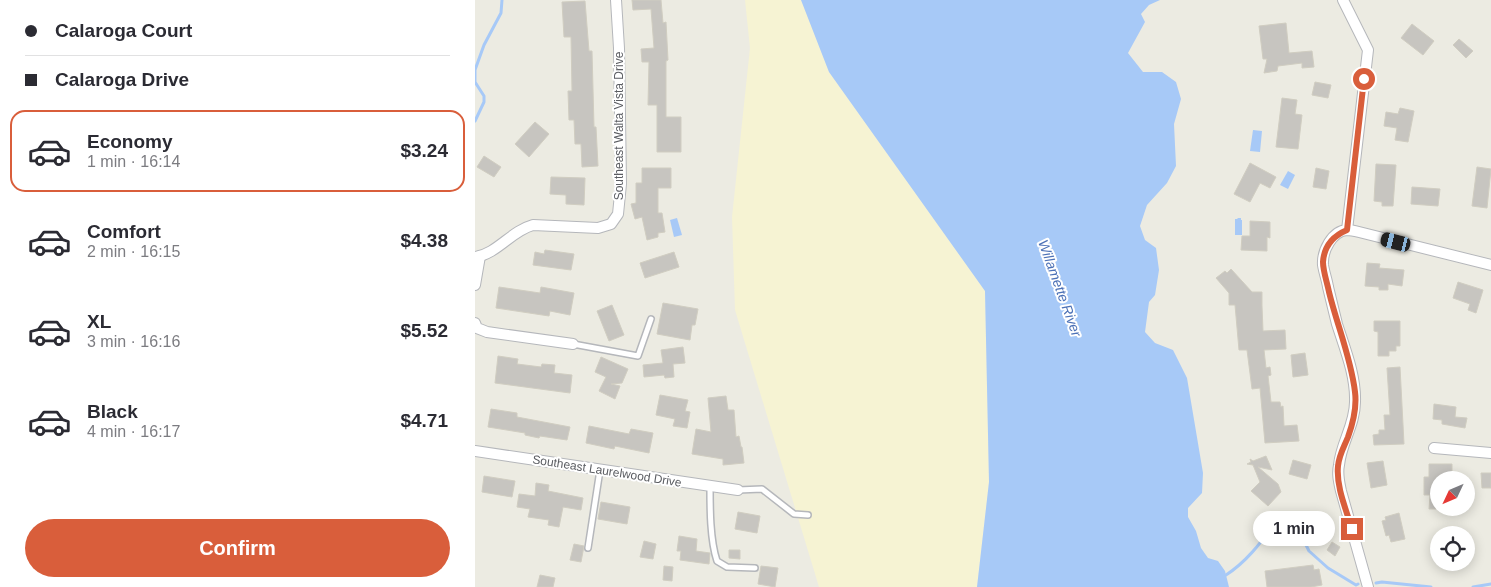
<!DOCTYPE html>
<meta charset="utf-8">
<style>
body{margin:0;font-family:Arial,sans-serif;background:#f7f7f7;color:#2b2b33;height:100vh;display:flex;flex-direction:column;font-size:19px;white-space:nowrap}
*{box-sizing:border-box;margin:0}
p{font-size:16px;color:#7c7c81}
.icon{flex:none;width:28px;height:28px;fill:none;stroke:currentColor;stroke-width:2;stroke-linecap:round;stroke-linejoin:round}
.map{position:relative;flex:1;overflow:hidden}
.drawer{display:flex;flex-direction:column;background:#fff;width:475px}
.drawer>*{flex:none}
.banner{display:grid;align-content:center;height:110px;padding:0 25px;background:#fff}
.needle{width:32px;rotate:226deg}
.fabs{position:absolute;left:955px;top:471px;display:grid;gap:10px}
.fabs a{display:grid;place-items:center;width:45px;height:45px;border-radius:50%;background:#fff;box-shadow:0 2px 12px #0003;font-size:25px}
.end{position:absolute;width:22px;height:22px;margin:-11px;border:6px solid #d95e3b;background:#fff;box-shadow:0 0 0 2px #fff}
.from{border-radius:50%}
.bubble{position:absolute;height:35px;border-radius:18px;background:#fff;box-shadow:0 2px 12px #0003;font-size:16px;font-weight:700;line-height:35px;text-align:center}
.car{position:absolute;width:15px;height:30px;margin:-15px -8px;border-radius:6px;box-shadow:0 0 4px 1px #0007;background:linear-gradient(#222 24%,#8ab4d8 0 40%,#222 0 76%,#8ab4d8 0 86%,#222 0)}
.banner b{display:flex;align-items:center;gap:18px;height:48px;font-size:19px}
.banner b+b{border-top:1px solid #e1e1e2}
.banner i{width:12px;height:12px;background:#2b2b33}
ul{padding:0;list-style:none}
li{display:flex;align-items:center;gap:15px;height:82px;margin:0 10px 8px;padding:0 15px;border:2px solid transparent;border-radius:15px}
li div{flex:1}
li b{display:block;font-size:19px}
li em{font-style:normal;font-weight:700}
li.selected{border-color:#d95e3b}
li>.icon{width:45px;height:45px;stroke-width:1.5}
.cta{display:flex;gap:10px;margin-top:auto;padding:10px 25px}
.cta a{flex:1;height:58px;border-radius:30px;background:#d95e3b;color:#fff;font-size:20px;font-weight:700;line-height:58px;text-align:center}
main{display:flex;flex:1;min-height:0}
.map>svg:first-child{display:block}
</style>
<main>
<section class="drawer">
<div class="banner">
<b><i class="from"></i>Calaroga Court</b>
<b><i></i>Calaroga Drive</b>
</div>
<ul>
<li class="selected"><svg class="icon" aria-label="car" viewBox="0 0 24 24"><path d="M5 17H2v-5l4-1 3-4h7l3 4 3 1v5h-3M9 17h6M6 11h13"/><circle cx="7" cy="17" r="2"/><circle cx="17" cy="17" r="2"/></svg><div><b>Economy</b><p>1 min · 16:14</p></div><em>$3.24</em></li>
<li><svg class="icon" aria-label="car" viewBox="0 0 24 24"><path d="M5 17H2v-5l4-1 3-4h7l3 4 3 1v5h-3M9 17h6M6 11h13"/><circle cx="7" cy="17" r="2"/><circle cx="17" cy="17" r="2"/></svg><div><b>Comfort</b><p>2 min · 16:15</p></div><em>$4.38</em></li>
<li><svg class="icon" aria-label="car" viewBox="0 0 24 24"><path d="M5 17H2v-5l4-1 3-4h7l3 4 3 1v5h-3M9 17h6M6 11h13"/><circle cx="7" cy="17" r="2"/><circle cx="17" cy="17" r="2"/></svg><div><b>XL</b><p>3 min · 16:16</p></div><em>$5.52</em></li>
<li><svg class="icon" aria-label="car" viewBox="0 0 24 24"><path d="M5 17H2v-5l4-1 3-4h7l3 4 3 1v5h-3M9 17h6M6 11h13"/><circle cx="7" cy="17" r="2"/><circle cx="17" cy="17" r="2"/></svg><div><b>Black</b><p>4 min · 16:17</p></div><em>$4.71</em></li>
</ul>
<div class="cta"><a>Confirm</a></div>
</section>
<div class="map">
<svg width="1016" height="587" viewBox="0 0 1016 587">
<rect width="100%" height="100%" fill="#ecebe2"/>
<path fill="#f6f3d3" d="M270,0H326L354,72L510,291L514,482L502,587H344L260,310L257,217L275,48Z"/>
<g fill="#a7c9f7">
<path d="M326,0H685L674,5L666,14L670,22L653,53L668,72H687L701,82L706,99L699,124L701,166L692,183L672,205L665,226L670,240L681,248L684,270L680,295L674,302L670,332L680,343L698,350L712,378L728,473L727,493L713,508V517L721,531L726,548L733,558L743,561L750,571L754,587H502L514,482L510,291L354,72Z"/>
<path d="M778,130L787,131L785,152L775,151Z"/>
<path d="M813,171L820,175L813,189L805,185Z"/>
<path d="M202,218L207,235L199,237L195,220Z"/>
<path d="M763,218H766V220H767V235H760V219H762Z"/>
</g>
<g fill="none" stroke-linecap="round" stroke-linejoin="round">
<g stroke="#a7c9f7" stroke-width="3">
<path d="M0,121L9,102V96L0,82V70L9,45L26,13L27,0"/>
<path d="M751,575C771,562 785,544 799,524L821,525L834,551L853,568L881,585L883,584"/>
<path d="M901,583L907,582L956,587"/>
<path d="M998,587L1016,584"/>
</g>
</g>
<g fill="#c7c5c0" stroke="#d0cdc1">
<path d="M157,0H186L188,23L191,22L193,60L191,61V117H206V152H182V105H173L174,62H167L166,49L179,48L176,9L158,10Z"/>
<path d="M110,1L114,51H117L119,127H121L123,166L107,167L106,144H100L99,120H94L93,91H97L96,37H89L87,2Z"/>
<path d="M811,23L814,53L837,51L839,67L827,68V63L803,66L802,71L789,73L792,59H788L784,26Z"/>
<path d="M937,24L959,41L948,55L926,38Z"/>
<path d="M984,39L998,51L991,58L978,45Z"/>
<path d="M840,82L856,85L853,98L837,95Z"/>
<path d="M807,98L822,100L820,114L827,115L823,149L801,147Z"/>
<path d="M925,108L939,111L933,142L920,140L922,128L909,126L911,112L923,114Z"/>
<path d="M60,122L74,134L54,157L40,144Z"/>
<path d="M9,156L26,167L19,177L2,167Z"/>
<path d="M775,163L801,177L795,188L785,183L775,202L759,194Z"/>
<path d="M901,164L921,165L918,206H907V202L899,201Z"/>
<path d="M1002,167L1016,169L1012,208L997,206Z"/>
<path d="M167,168H196V188H183V213H187L190,232L183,233V237L172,240L167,217L160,219L156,204L161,203V183H167Z"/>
<path d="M841,168L854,171L851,189L838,187Z"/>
<path d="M76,177L110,178L109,205L91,204V195L75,194Z"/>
<path d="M937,187L965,189L963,206L936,204Z"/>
<path d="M775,221L795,222V238L792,237V251L766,250L767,236H775Z"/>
<path d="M70,250L99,254L96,270L58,265L60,252L69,254Z"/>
<path d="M199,252L204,267L170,278L165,263Z"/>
<path d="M892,263L905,264L904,268L929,270L927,286L913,284V290H904V287L890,286Z"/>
<path d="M756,269L777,292H787V306L788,331L810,330L811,349L789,350L791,368L795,367L796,375L793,376L796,402H805L806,407L808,406L809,426L822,425L824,441L790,443L785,388L777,389L772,350H764L760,305H754V293L741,278L750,271L752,273Z"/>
<path d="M983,282L1008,290L1001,313L993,310L995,304L978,298Z"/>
<path d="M24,287L65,293L66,287L99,293L95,315L75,311L74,316L21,308Z"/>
<path d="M188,303L223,309L220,325H217L215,340L182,334Z"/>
<path d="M137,305L149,335L134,341L122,311Z"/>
<path d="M899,321H925V346H921V351H914V356H903V332L899,331Z"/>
<path d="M208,347L210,363L198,364L199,377L190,378L189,375L169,377L168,365L188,363L186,350Z"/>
<path d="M830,353L833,375L818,377L816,355Z"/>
<path d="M23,356L43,359L42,364L66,367L67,364L80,365L79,373L97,375L95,393L20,383Z"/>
<path d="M126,357L153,369L147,383L136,384L145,386L140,399L124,391L131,377L120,372Z"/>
<path d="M925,367L929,444L899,445L898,435L904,434V430H910L909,415H915L912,368Z"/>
<path d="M185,395L213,400L210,411L215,412L212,428L198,426L200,419L181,415Z"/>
<path d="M251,396L253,410H259L261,437L264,436L266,447H267L269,463L248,465V459L217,454L221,429L236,432L233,398Z"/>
<path d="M959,404L981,407L980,417L992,418L990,428L967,424V420L958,419Z"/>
<path d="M16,409L42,413V417L95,427L92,440L65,436L64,438L50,435V433L13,427Z"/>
<path d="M114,426L154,434L156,429L178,433L174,453L140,446L139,449L111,443Z"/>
<path d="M791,456L797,470L783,467L803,484L806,492L793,506L776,491L785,482L778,465L772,464L776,462L775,459L778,461Z"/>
<path d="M818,460L836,465L832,479L814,474Z"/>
<path d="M908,461L912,485L896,488L892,463Z"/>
<path d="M954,464H977V478H967V480H964V509H954L955,495H949V477H954Z"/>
<path d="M1006,473H1016V488H1007Z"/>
<path d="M9,476L40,481L37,497L7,492Z"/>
<path d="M61,483L74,485L73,491L108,498L106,510L88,507L84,527L73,525L74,520L53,517L55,509L42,507L44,494L60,496Z"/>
<path d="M126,502L155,507L152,524L123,519Z"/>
<path d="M263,512L285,516L282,533L260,529Z"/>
<path d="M924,513L930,539L916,542L914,535L911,536L907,521L911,520L910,517Z"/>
<path d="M204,536L222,539L221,551L235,553L234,564L205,560L206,551H202Z"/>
<path d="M169,541L181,544L178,559L165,557Z"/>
<path d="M857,542L865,547L860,556L852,550Z"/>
<path d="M99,544L109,546L106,562L95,560Z"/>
<path d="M254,550H265V559L254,558Z"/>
<path d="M838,565L839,570L844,569L847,585L836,587H792L790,571Z"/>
<path d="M189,566L198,567L197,581L188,580Z"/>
<path d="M286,566L303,568L300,587L283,584Z"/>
<path d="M65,575L80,578L78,587H62Z"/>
</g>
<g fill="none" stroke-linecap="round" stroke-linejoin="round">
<defs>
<g id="service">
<path d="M98,344L163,356L176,319"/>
<path d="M235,486C235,508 235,540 242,561L252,567L280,568"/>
<path d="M263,490L287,489L319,514L333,515"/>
<path d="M113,548L125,470"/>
</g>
<g id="minor">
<path d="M868,0L893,50L872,230"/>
<path d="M0,257C22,254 36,231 58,225L123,228L136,224L143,214L146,184L144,48L141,0"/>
<path d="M0,285L5,256"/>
<path d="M0,323L2,328L12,332L98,344"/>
<path d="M959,448L1016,453"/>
<path d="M0,451L263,490"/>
<path d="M893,587L866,491C864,482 862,474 864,465C866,443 880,425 880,402C881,376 870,349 862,324C859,312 856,299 853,287C852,280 849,272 848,265C847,251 857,231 872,230C876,230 880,231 884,232L1016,265"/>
</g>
</defs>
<use href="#service" stroke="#b5b7bb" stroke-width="8"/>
<use href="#minor" stroke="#b5b7bb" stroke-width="12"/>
<use href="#service" stroke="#fff" stroke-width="5"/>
<use href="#minor" stroke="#fff" stroke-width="10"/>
</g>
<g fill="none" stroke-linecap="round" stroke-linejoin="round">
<path stroke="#d95e3b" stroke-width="6" d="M877,529C871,509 861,487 863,466C864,455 869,447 873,437C878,423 882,407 880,392C876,358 862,325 854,292C852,282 848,271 848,262C849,246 858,236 872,230L889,79"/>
</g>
<g text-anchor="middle" stroke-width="4" stroke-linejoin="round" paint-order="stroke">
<g font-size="12" fill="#5b5d62" stroke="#fff">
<text transform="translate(144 126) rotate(-90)" y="4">Southeast Walta Vista Drive</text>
<text transform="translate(132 471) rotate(9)" y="4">Southeast Laurelwood Drive</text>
</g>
<g font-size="14" font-style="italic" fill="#4d72b7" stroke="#fff">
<text transform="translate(585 288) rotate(70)" y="5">Willamette River</text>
</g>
</g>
</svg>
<div class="fabs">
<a><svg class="needle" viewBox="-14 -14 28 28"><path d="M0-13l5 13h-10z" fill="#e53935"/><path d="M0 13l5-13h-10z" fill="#7c7c81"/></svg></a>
<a><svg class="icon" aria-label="locate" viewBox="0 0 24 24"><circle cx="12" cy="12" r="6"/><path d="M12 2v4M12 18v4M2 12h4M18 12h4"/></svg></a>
</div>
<i class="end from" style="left:889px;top:79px"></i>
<i class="end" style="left:877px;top:529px"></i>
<div class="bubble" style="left:778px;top:511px;width:82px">1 min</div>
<i class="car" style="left:921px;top:242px;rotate:284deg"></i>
</div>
</main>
